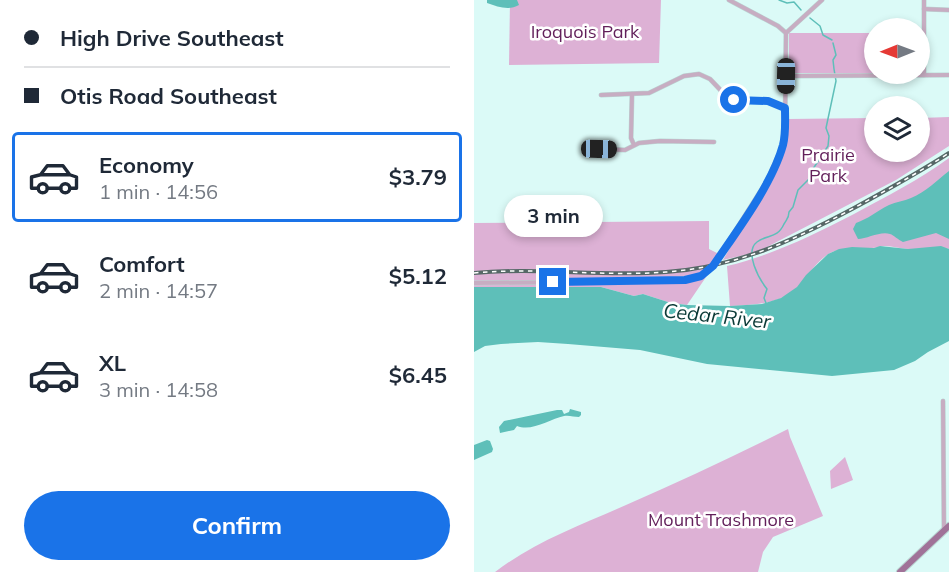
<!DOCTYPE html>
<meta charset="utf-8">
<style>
body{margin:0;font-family:Mulish,sans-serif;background:#f6f6f7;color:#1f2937;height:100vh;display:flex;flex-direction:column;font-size:22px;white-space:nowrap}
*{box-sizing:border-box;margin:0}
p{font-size:20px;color:#747a83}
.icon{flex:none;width:33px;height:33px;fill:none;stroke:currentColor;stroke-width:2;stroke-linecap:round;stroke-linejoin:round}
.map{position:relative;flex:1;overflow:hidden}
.side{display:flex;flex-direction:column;background:#fff;width:474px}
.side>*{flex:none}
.top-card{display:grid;align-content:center;height:132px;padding:0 24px;background:#fff}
.needle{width:39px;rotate:269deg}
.tools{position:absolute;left:390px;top:18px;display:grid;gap:12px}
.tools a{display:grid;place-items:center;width:66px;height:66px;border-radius:50%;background:#fff;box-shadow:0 3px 9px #0003;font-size:30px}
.end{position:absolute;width:27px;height:27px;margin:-14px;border:8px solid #1a73e8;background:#fff;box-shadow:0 0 0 3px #fff}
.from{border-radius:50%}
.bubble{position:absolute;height:42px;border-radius:21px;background:#fff;box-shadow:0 3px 9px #0003;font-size:20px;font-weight:700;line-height:42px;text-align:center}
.car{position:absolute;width:18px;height:36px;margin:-18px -9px;border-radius:8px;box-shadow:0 0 4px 2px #0007;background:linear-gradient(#222 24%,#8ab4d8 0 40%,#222 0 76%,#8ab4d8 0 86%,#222 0)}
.top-card b{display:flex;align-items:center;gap:21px;height:57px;font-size:22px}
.top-card b+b{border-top:2px solid #e0e1e3}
.top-card i{width:15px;height:15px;background:#1f2937}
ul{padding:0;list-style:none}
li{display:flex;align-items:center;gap:18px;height:90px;margin:0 12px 9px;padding:0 12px;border:3px solid transparent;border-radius:6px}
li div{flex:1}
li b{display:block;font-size:22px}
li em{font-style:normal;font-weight:700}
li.current{border-color:#1a73e8}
li>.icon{width:54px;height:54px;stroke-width:1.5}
.cta{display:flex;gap:12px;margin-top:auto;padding:12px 24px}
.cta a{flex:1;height:69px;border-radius:36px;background:#1a73e8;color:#fff;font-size:24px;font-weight:700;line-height:69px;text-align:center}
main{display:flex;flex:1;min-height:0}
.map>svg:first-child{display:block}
</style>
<main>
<section class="side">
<div class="top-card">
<b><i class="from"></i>High Drive Southeast</b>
<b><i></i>Otis Road Southeast</b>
</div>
<ul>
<li class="current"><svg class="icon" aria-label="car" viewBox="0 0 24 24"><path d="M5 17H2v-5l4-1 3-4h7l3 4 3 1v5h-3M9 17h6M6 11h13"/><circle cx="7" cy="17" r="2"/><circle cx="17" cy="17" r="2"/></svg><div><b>Economy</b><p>1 min · 14:56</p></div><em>$3.79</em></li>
<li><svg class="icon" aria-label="car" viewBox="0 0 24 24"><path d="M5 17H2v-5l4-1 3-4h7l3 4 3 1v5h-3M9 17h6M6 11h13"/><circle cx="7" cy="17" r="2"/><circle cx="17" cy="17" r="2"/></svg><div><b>Comfort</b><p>2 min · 14:57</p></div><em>$5.12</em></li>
<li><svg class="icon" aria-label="car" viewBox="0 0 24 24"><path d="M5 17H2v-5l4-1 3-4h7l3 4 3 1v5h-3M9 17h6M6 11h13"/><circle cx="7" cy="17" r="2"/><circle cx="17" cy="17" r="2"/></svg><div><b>XL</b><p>3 min · 14:58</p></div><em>$6.45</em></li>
</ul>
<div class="cta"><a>Confirm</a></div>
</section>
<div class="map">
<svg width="475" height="572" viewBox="0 0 475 572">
<rect width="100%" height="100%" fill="#dbfaf7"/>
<g fill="#ddb1d5">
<path d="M36,0H187L185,63L35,65Z"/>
<rect x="315" y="33" width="85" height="40"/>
<path d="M475,117V146L422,180L291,248L275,254L249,260L304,165L313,143L314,119L400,118V152H446V118Z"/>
<path d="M475,158V249C461,246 449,249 434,249C427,249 419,246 411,246C406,246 403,248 398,248C382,250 368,245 353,255C343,262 336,272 328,282C312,304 281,305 256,306L253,266C299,255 339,235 380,214C413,196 445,180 475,158Z"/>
<path d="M235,221V249L247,255L213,305L197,303L169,294L160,296L127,287H0V223Z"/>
<path d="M314,429L316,437L349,516L299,537L289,552L284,572H21C60,542 107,525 152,505C207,481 261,456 314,429Z"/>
<path d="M371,457L379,480L357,489L356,471Z"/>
</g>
<g fill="#5ebfb9">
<path d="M13,0H43L45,5C35,11 24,7 13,3Z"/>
<path d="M475,171V239L462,233L429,242C424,240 420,235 416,234C406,231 393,239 384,239L379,229L382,223C394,219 403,211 415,205C422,202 430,201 437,198C452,192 463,180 475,171Z"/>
<path d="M406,246L434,249L467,246L475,249V341L454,352L441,361L420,370L358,376L233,364L166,350L94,344L64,342L27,344L11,346L0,352V287H127L160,296L169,294L197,303L213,305L256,306L288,304L307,298L323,287L332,275L354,254L365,249L378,247L400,248Z"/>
<path d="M96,409L107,412V415L105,417C100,417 95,415 90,416C76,419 58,432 43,426L40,430L26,433L25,427L30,421L83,410H88L90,414L95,412Z"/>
<path d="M13,440L16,441L19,449L18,452L0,460V445Z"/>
</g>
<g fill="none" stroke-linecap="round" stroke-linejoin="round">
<g stroke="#5ebfb9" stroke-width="1.5">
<path d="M305,0L313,3L320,2L327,10"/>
<path d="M336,18L346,26L349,35L358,40"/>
<path d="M292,303L290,298L293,289C285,279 270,252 283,242C294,234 303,239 310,224C313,219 315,218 315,212L319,207L324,190L335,179V175L354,146L355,136L352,128L362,81L360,69L359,60L362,55L359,43"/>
</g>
<defs>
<g id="minor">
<path d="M255,0L304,26L312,33"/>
<path d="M450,9L475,10"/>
<path d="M450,75V0"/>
<path d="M312,76L475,75"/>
<path d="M158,94L157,138L160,145"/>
<path d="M127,95L175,93L210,76L225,74L236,79L255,99L294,101L311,108"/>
<path d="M125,149L151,150L165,143L186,141L240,142"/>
<path d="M0,283L188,281L223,277L239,266L293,181L309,145L311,128L312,33L348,0"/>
<path d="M469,401L470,530"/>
</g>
<path id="major" d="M426,572L475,526"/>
</defs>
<use href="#minor" stroke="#bbd7d4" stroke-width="5"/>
<use href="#major" stroke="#bbd7d4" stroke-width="8"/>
<use href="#minor" stroke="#c7adc2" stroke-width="4"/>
<use href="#major" stroke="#a07298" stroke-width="6"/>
<defs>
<path id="rail" d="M0,273C64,267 128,277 192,272C263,267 318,241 380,208C413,190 444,173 475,153"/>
</defs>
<use href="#rail" stroke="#566867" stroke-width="4"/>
<use href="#rail" stroke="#fff" stroke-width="1.5" stroke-dasharray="4.5" stroke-linecap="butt"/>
</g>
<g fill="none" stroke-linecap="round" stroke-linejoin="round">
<path stroke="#1a73e8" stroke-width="8" d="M79,282L211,280L227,276L239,266C262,232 298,185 309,145C312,133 311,120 311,108L294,101L260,100"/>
</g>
<g text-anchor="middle" stroke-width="5" stroke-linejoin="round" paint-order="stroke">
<g font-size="18" fill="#621f5a" stroke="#fff">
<text x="111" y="38">Iroquois Park</text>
<text x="354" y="161">Prairie<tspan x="354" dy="21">Park</tspan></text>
<text x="247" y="526">Mount Trashmore</text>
</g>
<g font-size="20" font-style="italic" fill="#0b3a37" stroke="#fff">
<text transform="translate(243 316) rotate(6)" y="7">Cedar River</text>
</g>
</g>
</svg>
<div class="tools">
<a><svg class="needle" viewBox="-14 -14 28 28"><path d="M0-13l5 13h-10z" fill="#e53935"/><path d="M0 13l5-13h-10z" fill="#747a83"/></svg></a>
<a><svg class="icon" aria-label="layers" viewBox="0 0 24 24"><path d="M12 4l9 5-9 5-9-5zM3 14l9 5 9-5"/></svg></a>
</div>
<i class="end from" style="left:260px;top:100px"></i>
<i class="end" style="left:79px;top:282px"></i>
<div class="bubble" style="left:30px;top:195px;width:99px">3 min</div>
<i class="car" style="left:312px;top:76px;rotate:181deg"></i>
<i class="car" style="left:125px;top:149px;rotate:91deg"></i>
</div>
</main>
